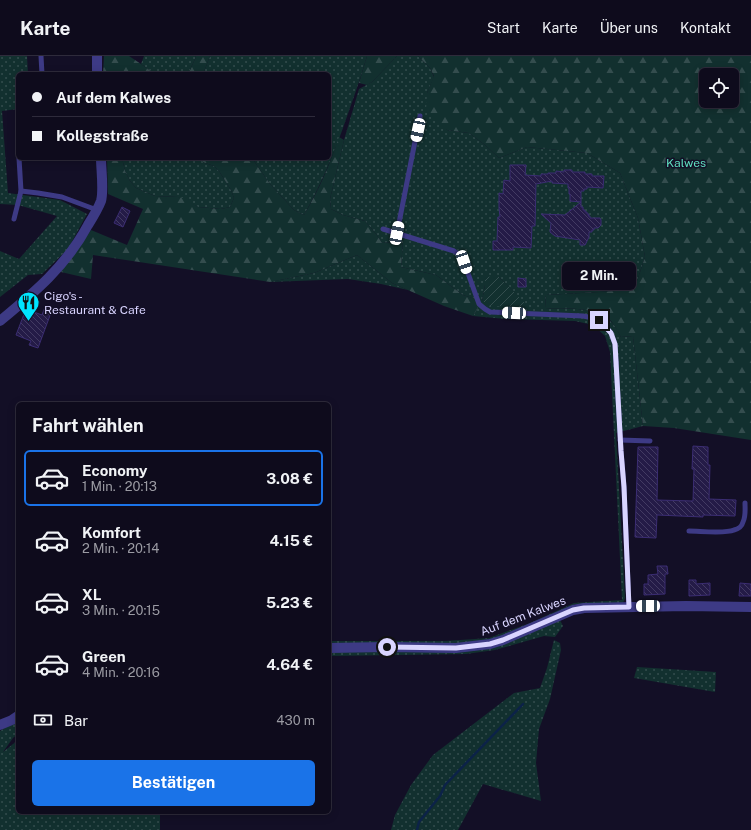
<!DOCTYPE html>
<html lang="de">
<meta charset="utf-8">
<style>
body{margin:0;font-family:"Public Sans",sans-serif;background:#1c1929;color:#f1f3f6;height:100vh;display:flex;flex-direction:column;font-size:15px;white-space:nowrap}
*{box-sizing:border-box;margin:0}
p{font-size:13px;color:#9b9ba3}
.icon{flex:none;width:22px;height:22px;fill:none;stroke:currentColor;stroke-width:2;stroke-linecap:round;stroke-linejoin:round}
.map{position:relative;flex:1;overflow:hidden}
.drawer{position:absolute;left:16px;top:346px;width:315px;height:412px;display:flex;flex-direction:column;background:#0e0b1c;border-radius:6px;box-shadow:0 2px 10px #0003,0 0 0 1px #2e2b3b}
.drawer>*{flex:none}
.top-card{position:absolute;left:16px;top:16px;width:315px;height:88px;border-radius:6px;box-shadow:0 2px 10px #0003,0 0 0 1px #2e2b3b;display:grid;align-content:center;height:88px;padding:0 16px;background:#0e0b1c}
.fabs{position:absolute;left:699px;top:12px;display:grid;gap:8px}
.fabs a{display:grid;place-items:center;width:40px;height:40px;border-radius:6px;background:#0e0b1c;box-shadow:0 2px 10px #0003,0 0 0 1px #2e2b3b;font-size:20px}
.end{position:absolute;width:18px;height:18px;margin:-9px;border:5px solid #d9d4ff;background:#111;box-shadow:0 0 0 2px #111}
.from{border-radius:50%}
.bubble{position:absolute;height:28px;border-radius:6px;background:#0e0b1c;box-shadow:0 2px 10px #0003,0 0 0 1px #2e2b3b;font-size:13px;font-weight:700;line-height:28px;text-align:center}
.car{position:absolute;width:12px;height:24px;margin:-12px -6px;border-radius:5px;box-shadow:0 0 3px 1px #0007;background:linear-gradient(#fff 24%,#345 0 40%,#fff 0 76%,#345 0 86%,#fff 0)}
.top-card b{display:flex;align-items:center;gap:14px;height:38px;font-size:15px}
.top-card b+b{border-top:1px solid #2e2b3b}
.top-card i{width:10px;height:10px;background:#f1f3f6}
ul{padding:0;list-style:none}
li{display:flex;align-items:center;gap:12px;height:56px;margin:0 8px 6px;padding:0 8px;border:2px solid transparent;border-radius:6px}
li div{flex:1}
li b{display:block;font-size:15px}
li em{font-style:normal;font-weight:700}
li.on{border-color:#1a73e8}
li>.icon{width:36px;height:36px;stroke-width:1.5}
h2{padding:0 16px;font-size:18px;line-height:48px}
.pay{display:flex;align-items:center;gap:10px;height:44px;padding:0 16px;font-size:15px}
.pay p{margin-inline-start:auto}
.primary-button{display:flex;gap:8px;margin-top:auto;padding:8px 16px}
.primary-button a{flex:1;height:46px;border-radius:6px;background:#1a73e8;color:#fff;font-size:16px;font-weight:700;line-height:46px;text-align:center}
header{display:flex;align-items:center;gap:24px;box-sizing:border-box;height:56px;padding:0 20px;background:#0e0b1c;border-bottom:1px solid #2e2b3b}
header strong{font-size:19px}
nav{display:flex;gap:22px;margin-inline-start:auto;font-size:14px}
.map>svg:first-child{display:block}
</style>
<header>
<strong>Karte</strong>
<nav><a>Start</a><a>Karte</a><a>Über uns</a><a>Kontakt</a></nav>
</header>
<div class="map">
<svg width="751" height="774" viewBox="0 0 751 774">
<defs>
<pattern id="grass-dots" width="8" height="8" patternUnits="userSpaceOnUse"><rect width="8" height="8" fill="#12302f"/><path d="M2 2h.1M6 6h.1" fill="none" stroke="#344d4e" stroke-width="1.8" stroke-linecap="round"/></pattern>
<pattern id="forest-firs" width="22" height="20" patternUnits="userSpaceOnUse"><rect width="22" height="20" fill="#12302f"/><path d="M5 1l3.5 6h-7zM16 11l3.5 6h-7z" fill="#344d4e"/></pattern>
<pattern id="garden-furrows" width="10" height="10" patternUnits="userSpaceOnUse"><rect width="10" height="10" fill="#12302f"/><path d="M-1 1l2-2M0 10L10 0M9 11l2-2" fill="none" stroke="#344d4e"/></pattern>
<pattern id="building-back-hatch" width="6" height="6" patternUnits="userSpaceOnUse"><rect width="6" height="6" fill="#241b47"/><path d="M-1 5l2 2M0 0l6 6M5-1l2 2" fill="none" stroke="#433b63"/></pattern>
</defs>
<rect width="100%" height="100%" fill="#130f26"/>
<g fill="url(#grass-dots)" fill-rule="evenodd">
<path d="M0,0H27L28,18H18V53L2,55L8,137L60,144L87,158L68,193L42,218L28,219L0,241V195L19,203L57,160L18,149L0,148Z"/>
<path d="M144,0H195L196,1L188,18H155L141,8Z"/>
<path d="M210,0H367C360,25 351,48 343,72C332,102 320,131 304,159L294,154L270,128L252,102H329V18H203Z"/>
<path d="M397,0H418L430,12L434,21L427,37L447,74L469,77L485,89L499,102L527,91L587,97L620,117L638,162L645,201L634,234L546,239L545,252C567,253 593,250 610,265C615,268 618,276 621,281L633,280L643,370L616,377L625,542L623,547L588,549L575,548L562,555L503,581L476,587L329,588V585H446L489,582L530,567L574,547L622,544L610,296L605,280L593,269L575,265L506,263L473,260L481,245L463,239L436,219L401,211L403,185L382,187L376,178L365,165L343,159L331,153L330,143L344,84L359,33L372,26ZM499,221L528,251L482,245L485,229Z"/>
<path d="M122,102H197L205,107L214,110L219,115L231,134L234,142L230,151L221,153L198,151L178,141L155,140L136,132L130,125L125,115Z"/>
<path d="M357,199L392,227L408,234L381,228L348,223L270,226L314,217Z"/>
<path d="M560,564L563,570L555,581L544,580L495,594L466,598L329,600V595L456,596Z"/>
<path d="M554,584L560,587L561,594L550,643L539,673L536,707L541,745L483,728L458,774H391L395,759L411,729L433,699L514,637L540,632L547,612Z"/>
<path d="M637,611L716,616L715,636L634,622Z"/>
<path d="M18,664V678L13,682L3,696L18,684V756H160V774H0V675Z"/>
</g>
<g fill="url(#forest-firs)" fill-rule="evenodd">
<path d="M104,0H129L141,8L155,18H103Z"/>
<path d="M195,0H210L203,18H188L196,1Z"/>
<path d="M367,0H397L372,26L367,29L359,27Z"/>
<path d="M418,0H751V384L674,372L643,370L633,280L621,281C618,276 615,269 611,265C595,250 565,253 545,252L546,239L634,234L645,201L638,162L620,117L587,97L527,91L499,102L485,89L469,77L447,74L426,55L427,37L434,20L430,12ZM706,19H732V45H706Z"/>
<path d="M339,81L344,84L330,143L331,153L343,159L365,165L376,178L382,187L403,185L401,211L436,219L463,239L482,245L473,260L444,250L392,227L357,199L314,217L270,226L93,199L91,223L61,216L91,174L127,189L143,153L108,138L107,102H122L125,115L130,125L136,132L155,140L178,141L183,142L198,151L221,153L230,151L234,142L231,134L219,115L214,110L205,107L197,102H252L270,128L294,154L304,159C319,134 330,108 339,81Z"/>
</g>
<path fill="url(#garden-furrows)" d="M499,220V221L529,251L490,250L482,245L485,229V221Z"/>
<g fill="none" stroke-linecap="round" stroke-linejoin="round">
<path stroke="#0c2248" stroke-width="2.5" d="M417,774L419,766L440,740L445,729L523,648"/>
</g>
<g fill="url(#building-back-hatch)" stroke="#3b2d73">
<path d="M510,109H526L525,119L541,120V118H548V117H556V115L564,116V114H572V116H585V118H592V120H604L603,132L587,131V133H584V135H581V146L570,145V138H569V132H568V128L552,127V125L536,128L535,170H532L531,192L513,191V194H493V185H497L498,161H500L499,152V137L503,138L504,124L510,125Z"/>
<path d="M581,146V151H583V154H585V156H587V158H589L588,160H590V162H600L601,164V169L598,172H594V174H592V176H589V181L585,189H580V184L555,180L550,176L551,167L541,158L565,159Z"/>
<path d="M122,151L130,155L123,171L114,167Z"/>
<path d="M518,222L526,223V231H518Z"/>
<path d="M45,251L52,254L38,292L29,289L31,285L16,279L26,253L42,259Z"/>
<path d="M693,390L708,391V409H710L709,443L736,444L735,460L703,459V461L657,459L656,482L635,481L638,391H658L657,444L693,445L694,413H692Z"/>
<path d="M657,510H667L668,518H665V538L644,539V528H648V519L658,518Z"/>
<path d="M689,524H696V528L710,527V539L689,540Z"/>
<path d="M740,527L751,528V540H739Z"/>
</g>
<g fill="none" stroke-linecap="round" stroke-linejoin="round">
<g stroke="#3d3a85" stroke-width="5">
<path d="M41,0L42,18"/>
<path d="M21,135L38,137L62,141L97,154"/>
<path d="M14,163L21,135L19,102"/>
<path d="M383,173L454,195L460,199L464,206L479,248L485,253L490,256L583,260L593,262L599,264L611,277L615,288L621,395L624,431L629,551"/>
<path d="M397,177L420,60"/>
<path d="M620,384L650,385"/>
<path d="M689,475C700,475 725,478 734,474C738,473 742,470 743,466C746,460 745,453 745,447"/>
</g>
<g stroke="#3d3a85" stroke-width="10">
<path d="M329,592L387,591L456,592L490,588L503,584L573,554L584,552L686,550L751,551"/>
<path d="M0,669L12,664L18,660"/>
</g>
<g stroke="#3d3a85" stroke-width="10">
<path d="M97,0V18"/>
<path d="M0,265C35,236 66,210 88,169C93,161 98,153 101,145C104,135 101,113 101,102"/>
</g>
</g>
<g fill="none" stroke-linecap="round" stroke-linejoin="round">
<path stroke="#d9d4ff" stroke-width="5" d="M387,591L456,592L490,588L503,584L573,554L584,552L629,551L624,431L621,395L615,288L611,277L599,264"/>
</g>
<defs>
<symbol id="restaurant-pin" viewBox="-11 -11 22 30"><path d="M0 17L-7.5 6A9.5 9.5 0 1 1 7.5 6Z" fill="#00e5ff" stroke="#130f26"/><path d="M-5-6h1v4h1v-4h1v4h1v-4h1v5L-1.5 .5V6h-2V.5L-5-1ZM5-6V6H3V1.5H1.5Q1.5-4 5-6Z" fill="#111"/></symbol>
</defs>
<g fill-rule="evenodd">
<use href="#restaurant-pin" x="16" y="234" width="25" height="34"/>
</g>
<g text-anchor="middle" stroke-width="3" stroke-linejoin="round" paint-order="stroke">
<g font-size="12" fill="#5fe0c0" stroke="#130f26">
<text x="686" y="111">Kalwes</text>
</g>
<g font-size="12" fill="#d9d4ff" stroke="#130f26" text-anchor="start">
<text x="44" y="244">Cigo's -<tspan x="44" dy="14">Restaurant &amp; Cafe</tspan></text>
</g>
<g font-size="12" fill="#d9d4ff" stroke="#130f26">
<text transform="translate(523 560) rotate(-21)" y="4">Auf dem Kalwes</text>
</g>
</g>
</svg>
<div class="fabs">
<a><svg class="icon" aria-label="locate" viewBox="0 0 24 24"><circle cx="12" cy="12" r="6"/><path d="M12 2v4M12 18v4M2 12h4M18 12h4"/></svg></a>
</div>
<i class="end from" style="left:387px;top:591px"></i>
<i class="end" style="left:599px;top:264px"></i>
<div class="bubble" style="left:562px;top:206px;width:74px">2 Min.</div>
<i class="car" style="left:418px;top:74px;rotate:192deg"></i>
<i class="car" style="left:397px;top:177px;rotate:11deg"></i>
<i class="car" style="left:464px;top:206px;rotate:161deg"></i>
<i class="car" style="left:514px;top:257px;rotate:273deg"></i>
<i class="car" style="left:648px;top:550px;rotate:269deg"></i>
<div class="top-card">
<b><i class="from"></i>Auf dem Kalwes</b>
<b><i></i>Kollegstraße</b>
</div>
<section class="drawer">
<h2>Fahrt wählen</h2>
<ul>
<li class="on"><svg class="icon" aria-label="car" viewBox="0 0 24 24"><path d="M5 17H2v-5l4-1 3-4h7l3 4 3 1v5h-3M9 17h6M6 11h13"/><circle cx="7" cy="17" r="2"/><circle cx="17" cy="17" r="2"/></svg><div><b>Economy</b><p>1 Min. · 20:13</p></div><em>3.08 €</em></li>
<li><svg class="icon" aria-label="car" viewBox="0 0 24 24"><path d="M5 17H2v-5l4-1 3-4h7l3 4 3 1v5h-3M9 17h6M6 11h13"/><circle cx="7" cy="17" r="2"/><circle cx="17" cy="17" r="2"/></svg><div><b>Komfort</b><p>2 Min. · 20:14</p></div><em>4.15 €</em></li>
<li><svg class="icon" aria-label="car" viewBox="0 0 24 24"><path d="M5 17H2v-5l4-1 3-4h7l3 4 3 1v5h-3M9 17h6M6 11h13"/><circle cx="7" cy="17" r="2"/><circle cx="17" cy="17" r="2"/></svg><div><b>XL</b><p>3 Min. · 20:15</p></div><em>5.23 €</em></li>
<li><svg class="icon" aria-label="car" viewBox="0 0 24 24"><path d="M5 17H2v-5l4-1 3-4h7l3 4 3 1v5h-3M9 17h6M6 11h13"/><circle cx="7" cy="17" r="2"/><circle cx="17" cy="17" r="2"/></svg><div><b>Green</b><p>4 Min. · 20:16</p></div><em>4.64 €</em></li>
</ul>
<div class="pay"><svg class="icon" aria-label="cash" viewBox="0 0 24 24"><path d="M3 7h18v10H3z"/><circle cx="12" cy="12" r="2"/></svg>Bar<p>430 m</p></div>
<div class="primary-button"><a>Bestätigen</a></div>
</section>
</div>
